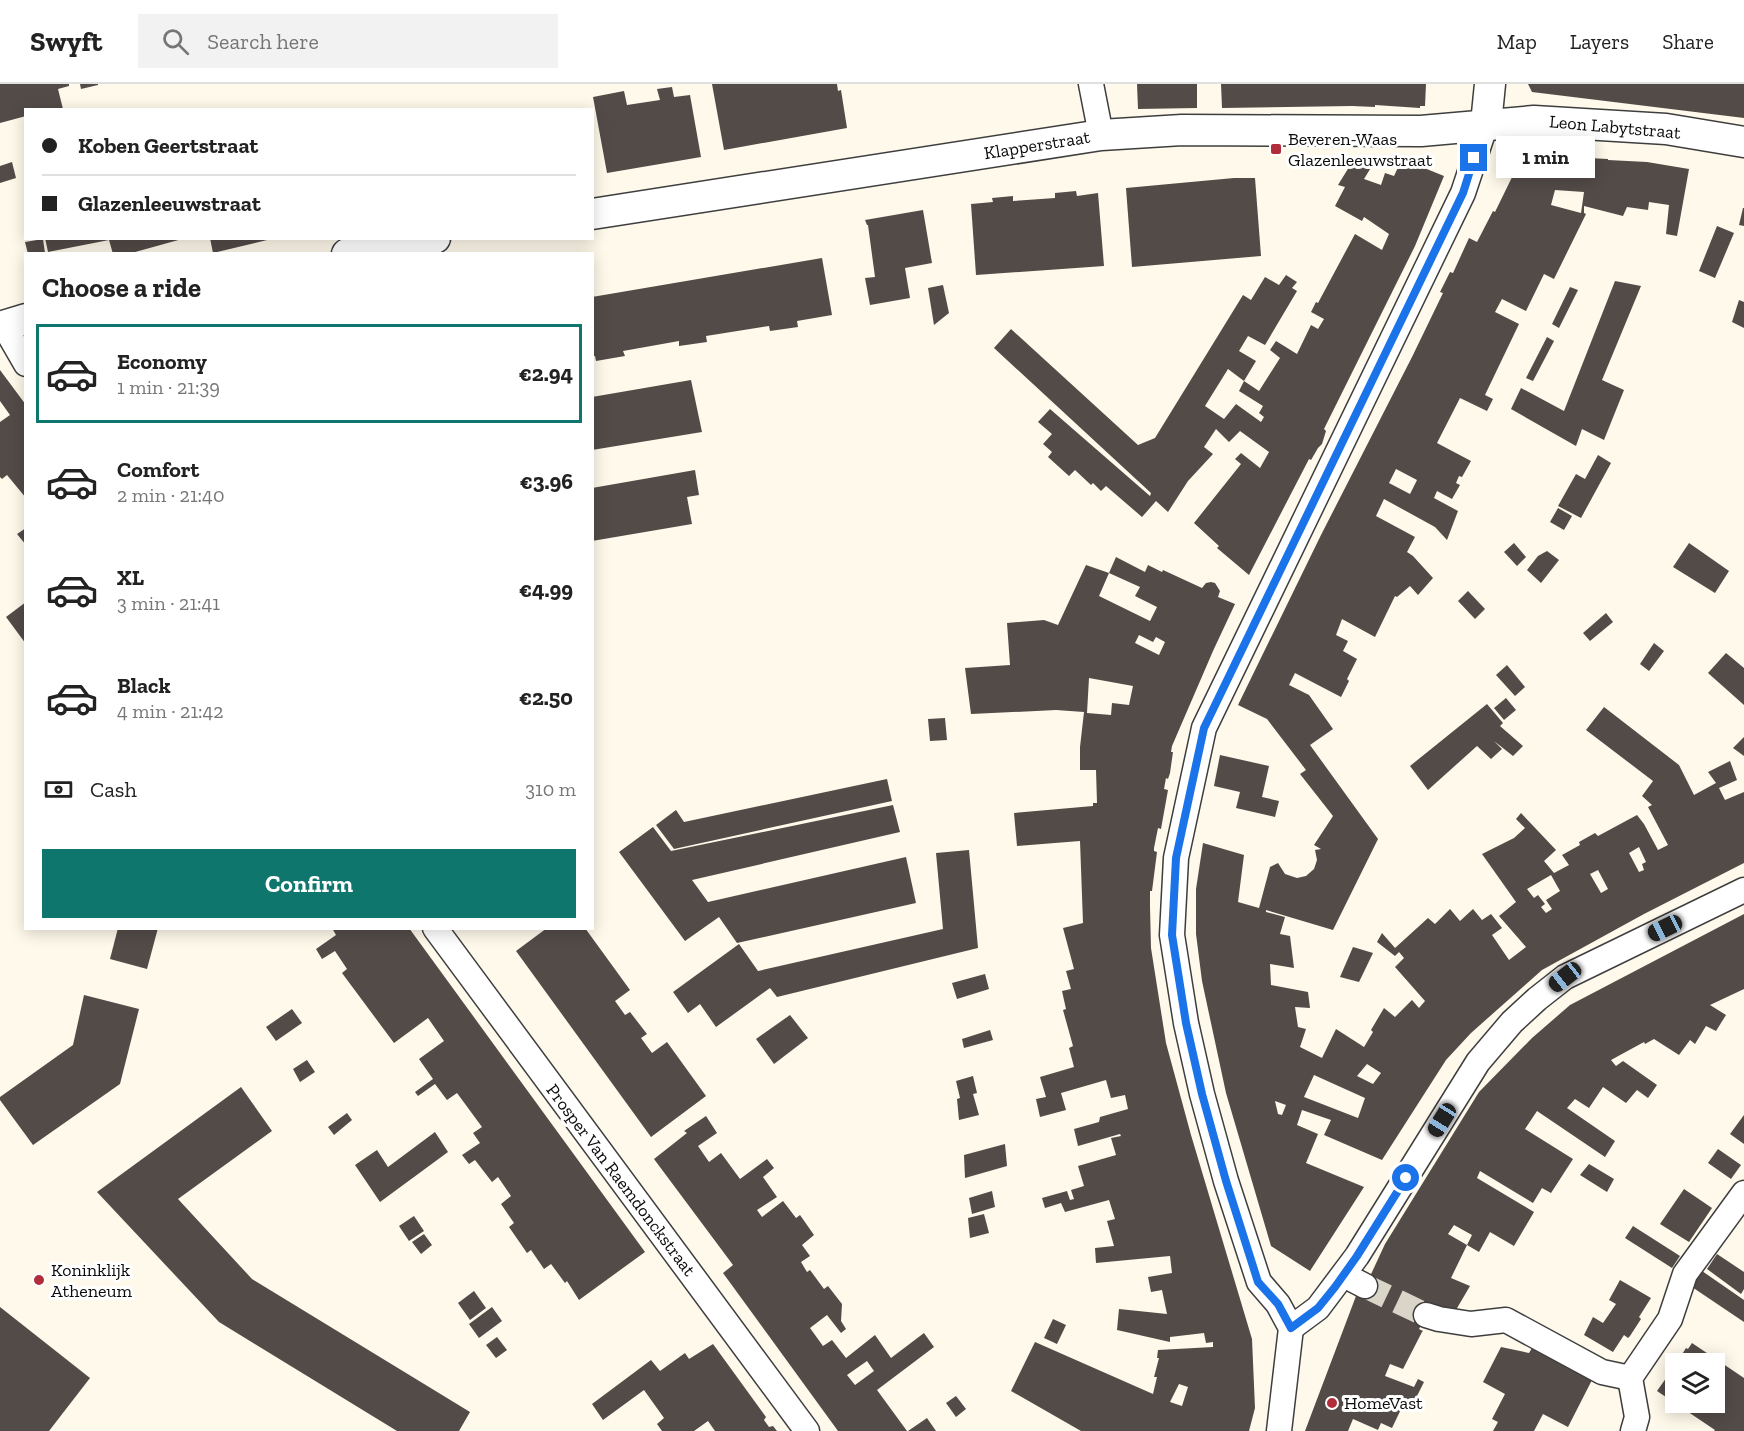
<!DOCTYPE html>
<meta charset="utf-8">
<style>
body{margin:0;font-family:"Zilla Slab",serif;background:#f2f2f2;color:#222;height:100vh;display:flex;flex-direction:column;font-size:22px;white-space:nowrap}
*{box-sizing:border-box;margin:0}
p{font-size:20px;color:#767676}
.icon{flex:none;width:33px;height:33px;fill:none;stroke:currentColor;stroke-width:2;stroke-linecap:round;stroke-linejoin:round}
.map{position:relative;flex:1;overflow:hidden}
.details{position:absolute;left:24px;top:168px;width:570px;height:678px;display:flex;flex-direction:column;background:#fff;border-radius:0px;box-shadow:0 3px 15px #0003}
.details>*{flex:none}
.guide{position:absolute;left:24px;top:24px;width:570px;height:132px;border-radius:0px;box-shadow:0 3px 15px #0003;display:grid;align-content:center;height:132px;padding:0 18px;background:#fff}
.controls{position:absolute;left:1665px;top:1269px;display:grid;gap:12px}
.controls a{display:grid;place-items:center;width:60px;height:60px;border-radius:0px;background:#fff;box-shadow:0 3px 15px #0003;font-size:30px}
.end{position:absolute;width:27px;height:27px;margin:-14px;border:8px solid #1a73e8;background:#fff;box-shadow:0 0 0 3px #fff}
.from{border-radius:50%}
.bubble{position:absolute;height:42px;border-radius:0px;background:#fff;box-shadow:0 3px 15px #0003;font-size:20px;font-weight:700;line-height:42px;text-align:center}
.car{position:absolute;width:18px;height:36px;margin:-18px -9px;border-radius:8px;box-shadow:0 0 4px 2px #0007;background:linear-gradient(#222 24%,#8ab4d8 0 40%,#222 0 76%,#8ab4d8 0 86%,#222 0)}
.guide b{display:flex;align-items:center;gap:21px;height:57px;font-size:22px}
.guide b+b{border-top:2px solid #e0e0e0}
.guide i{width:15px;height:15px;background:#222}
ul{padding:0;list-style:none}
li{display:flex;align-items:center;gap:18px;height:99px;margin:0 12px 9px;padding:0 6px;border:3px solid transparent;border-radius:0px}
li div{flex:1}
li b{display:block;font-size:22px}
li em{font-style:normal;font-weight:700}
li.active{border-color:#0f766e}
li>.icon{width:54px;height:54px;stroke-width:1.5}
h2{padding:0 18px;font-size:27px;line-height:72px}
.pay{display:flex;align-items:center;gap:15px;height:66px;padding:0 18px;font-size:22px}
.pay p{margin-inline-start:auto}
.cta{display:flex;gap:12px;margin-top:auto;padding:12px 18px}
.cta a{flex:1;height:69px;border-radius:0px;background:#0f766e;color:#fff;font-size:24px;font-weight:700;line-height:69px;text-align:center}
header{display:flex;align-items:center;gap:36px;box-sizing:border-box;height:84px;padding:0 30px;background:#fff;border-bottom:2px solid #e0e0e0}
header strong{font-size:28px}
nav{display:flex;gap:33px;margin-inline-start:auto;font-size:21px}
.search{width:420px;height:54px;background:#f2f2f2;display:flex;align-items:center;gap:15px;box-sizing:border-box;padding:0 21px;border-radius:0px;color:#767676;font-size:22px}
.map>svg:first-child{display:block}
</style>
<header>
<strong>Swyft</strong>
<div class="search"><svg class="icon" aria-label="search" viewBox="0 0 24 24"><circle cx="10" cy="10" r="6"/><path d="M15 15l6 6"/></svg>Search here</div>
<nav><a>Map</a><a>Layers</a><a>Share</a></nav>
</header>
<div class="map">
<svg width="1744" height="1347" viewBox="0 0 1744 1347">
<rect width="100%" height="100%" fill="#fef9ea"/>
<g fill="#534b48" fill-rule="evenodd">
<path d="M0,0H69V2L58,5L63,25L26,26V32L0,39Z"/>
<path d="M80,0H98V1L81,5Z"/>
<path d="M712,0H837L838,7L841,6L847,44L724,66Z"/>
<path d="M1137,0H1197V24L1138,25Z"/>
<path d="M1221,0H1426L1425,22H1420V24L1375,21V23L1352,22L1222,24Z"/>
<path d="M1528,0H1744V34L1532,8Z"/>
<path d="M672,3L674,13L690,11L701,73L607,89L593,13L624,7L627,21L660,16L657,5Z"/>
<path d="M1529,71L1608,75V76L1647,78L1689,85L1677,152L1666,150L1669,121L1649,118L1648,126L1627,123L1623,132L1584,122V129L1586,130L1554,195L1544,190L1526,227L1502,215L1495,228L1519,240L1485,311L1493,315L1487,327L1460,314L1437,359L1471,377L1462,393L1459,392L1456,399L1460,401L1452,415L1437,407L1434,414L1458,427L1447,456L1435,443L1384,415L1376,432L1415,453L1407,468L1413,472L1433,494L1418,511L1410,502L1397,513L1395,512L1375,553L1342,535L1336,551L1348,557L1343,567L1357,575L1347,595L1349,597L1341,613L1295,589L1289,601L1309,611L1333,645L1310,661L1378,755L1333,846L1266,826V828L1285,833L1280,850L1290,852L1294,884L1270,880L1271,901L1308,908L1310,924L1295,923L1298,943L1306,945L1300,963L1322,974L1336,945L1364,963L1373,948L1371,946L1384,924L1395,933L1412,916L1419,924L1425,917L1395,883L1404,874L1399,868L1395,872L1377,858L1382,849L1395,864L1428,834L1435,840L1450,825L1460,837L1473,825L1482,836L1491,830L1502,844L1492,851L1509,876L1526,863L1499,832L1516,818L1482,770L1514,754L1525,744L1516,735L1521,729L1556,766L1544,777L1554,789L1569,781L1562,771L1580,761L1579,758L1595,749L1598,752L1637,731L1644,740L1658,766L1668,761L1648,723L1652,721L1642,712L1653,697L1586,646L1604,623L1679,681L1694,711L1716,699L1708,688L1730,677L1737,696L1719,704L1725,716L1744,708V779L1644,830L1542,886L1471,949L1446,976L1382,1076L1324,1051L1331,1036L1302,1026L1297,1041L1318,1050L1306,1079L1364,1103L1310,1187L1271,1162L1226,1009L1202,897L1196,850V805L1203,759L1244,771L1238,818L1259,824L1270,783L1278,779L1285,790L1297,794L1306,792L1314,785L1317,776L1315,766L1321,765L1314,761L1333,732L1300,690L1306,686L1267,635L1238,621L1321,451L1412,273L1443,209L1440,208L1450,188L1453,189L1469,154L1477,158L1493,127L1495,128L1516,85L1526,76ZM1555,106L1584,108L1581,129L1551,121ZM1396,385L1417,396L1410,410L1389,399ZM1639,763L1646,778L1642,780L1644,786L1639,788L1629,769ZM1598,786L1608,805L1601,809L1590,790ZM1551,791L1560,807L1546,816L1552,825L1546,829L1541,823L1545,820L1538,811L1534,814L1527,805ZM1367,980L1381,989L1373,1000L1357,992ZM1314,991L1365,1014L1358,1034L1304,1013ZM1275,1017L1286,1021L1282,1031L1278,1030Z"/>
<path d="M1354,75L1375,77L1364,95L1381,101L1385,89L1394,92L1402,75L1444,92L1415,162L1324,345L1326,347L1322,360L1318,364L1311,376L1309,375L1249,491L1217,464L1219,462L1194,439L1241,380L1235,375L1241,369L1260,384L1269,368L1240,347L1229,358L1216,345L1204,363L1213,370L1188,397L1168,428L1156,417L1142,433L1106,402L1101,407L1093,399L1091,401L1075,386L1069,392L1048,373L1052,368L1043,360L1052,350L1038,338L1050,325L1150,412L1151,409L994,264L1011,245L1138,361L1155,354L1243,211L1251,216L1265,193L1279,201L1286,191L1297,198L1292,204L1297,207L1265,261L1248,252L1239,267L1256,277L1244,297L1228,285L1205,322L1224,335L1236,320L1261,338L1264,333L1259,329L1263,322L1239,307L1244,297L1259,307L1280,274L1270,266L1276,257L1297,270L1311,241L1318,245L1324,235L1311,228L1316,218L1318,219L1355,150L1382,166L1389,150L1364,133L1362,137L1335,122L1345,103L1338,101Z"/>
<path d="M12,78L16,94L0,99V82Z"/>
<path d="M1234,94H1255L1261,172L1132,183L1126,104Z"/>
<path d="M1076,107L1077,112L1098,109L1104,182L976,191L971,120L993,118L992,114L1013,112V117L1055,114V109Z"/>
<path d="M1743,124H1744V142L1739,141Z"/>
<path d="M923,126L932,179L905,184L910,214L870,221L865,194L875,193L868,141H867L865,136Z"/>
<path d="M1717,142L1734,149L1715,194L1699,187Z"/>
<path d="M45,154H182V155L128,170H113L109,156L48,168Z"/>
<path d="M210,154H267V156L213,169Z"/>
<path d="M43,155L45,169L28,170L25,158Z"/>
<path d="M822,174L832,231L797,237L798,243L770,247L769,242L706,252L707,258L679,262V257L623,267L625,272L596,277L595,272H592V213Z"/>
<path d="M1615,197L1641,202L1602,296L1624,306L1604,356L1582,345L1576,362L1511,325L1521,304L1564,327Z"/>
<path d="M943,201L949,229L934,241L928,204Z"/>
<path d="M1570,203L1578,206L1559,244L1552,240Z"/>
<path d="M1739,216L1744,218V244L1732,238Z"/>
<path d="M1547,253L1554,257L1533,297L1526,294Z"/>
<path d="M0,286L26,321V414L7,391L2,395L0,393V338L10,331L0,317Z"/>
<path d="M691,296L702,348L592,366V313Z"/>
<path d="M1598,371L1611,379L1581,434L1558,422L1576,390L1585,395Z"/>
<path d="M695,386L699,411L687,413L692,440L592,457V404Z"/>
<path d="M1558,424L1572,432L1564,446L1550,438Z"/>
<path d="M26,444V461L17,450Z"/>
<path d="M1514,459L1526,473L1517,482L1504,468Z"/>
<path d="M1689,459L1729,487L1715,509L1673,483Z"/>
<path d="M1547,467L1559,476L1541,499L1527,486L1538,472Z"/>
<path d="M1116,473L1145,488L1148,481L1162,488L1163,486L1202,504L1206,499L1211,498L1215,499L1220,507L1218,513L1235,520L1213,567L1172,662L1171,668H1173L1170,689L1168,695L1166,694L1164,705L1168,706L1161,745L1158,744L1154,764V767L1157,768L1152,807H1150V823L1151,864L1166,959L1191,1051L1252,1255L1255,1324L1249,1347H1081L1011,1307L1035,1258L1153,1310L1157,1293H1154L1159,1274H1157L1158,1266L1213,1263V1258L1206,1259L1204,1249L1170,1253V1258L1117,1246L1119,1225L1167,1230L1162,1206L1151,1208L1148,1193L1172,1189L1170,1172L1096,1179L1095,1164L1114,1162L1107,1137L1115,1135L1109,1116L1065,1128L1061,1119L1045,1124L1042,1114L1067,1107L1070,1116L1074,1115L1071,1106L1084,1102L1078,1082L1116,1071L1111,1054L1121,1052L1120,1050L1078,1062L1074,1045L1099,1038L1100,1033L1128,1025L1125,1011L1111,1014L1106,996L1061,1009L1066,1026L1040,1033L1036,1015L1046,1013L1040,993L1074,983L1069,964L1073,962L1063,926L1066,925L1062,907L1071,905L1066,887L1074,885L1063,844L1083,839L1080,757L1017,762L1014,729L1093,722V719H1097L1096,686H1080V663L1084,628L1056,626L971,630L965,584L1010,581L1007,539L1044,536L1058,541L1086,481L1109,489ZM1109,489L1140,503L1135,512L1157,523L1150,537L1099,512ZM1139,551L1153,558L1156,553L1165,558L1159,571L1135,559ZM1089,594L1133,602L1129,621L1112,619L1111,631L1087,629ZM1179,1300L1188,1303L1182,1322L1170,1318Z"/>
<path d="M1468,507L1485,525L1475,535L1458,517Z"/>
<path d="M26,518V560L6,533Z"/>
<path d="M1606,529L1613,538L1590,557L1583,549Z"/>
<path d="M1654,559L1664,567L1649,587L1640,580Z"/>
<path d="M1726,569L1744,584V621L1708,589Z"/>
<path d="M1507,581L1525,603L1515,612L1496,591Z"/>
<path d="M1506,614L1516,626L1504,636L1494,624Z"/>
<path d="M1487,620L1503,639L1500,642L1523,662L1513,672L1494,657L1502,665L1491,675L1477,662L1428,706L1410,682Z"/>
<path d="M945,634L947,656L930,657L928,635Z"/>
<path d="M1744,653V672L1733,664Z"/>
<path d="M1220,671L1269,682L1262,713L1279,717L1275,733L1236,724L1240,708L1214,702Z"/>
<path d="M887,695L892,717L674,765L656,741L676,726L684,738Z"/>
<path d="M893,721L900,748L692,796L708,818L906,773L916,819L737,859L719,833L685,857L619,768L653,743L671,767Z"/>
<path d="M969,766L978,864L777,913L770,904L716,943L700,920L688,929L673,908L739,860L758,887L943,845L936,769Z"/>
<path d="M1744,830V905L1710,921L1726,931L1716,947L1706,942L1695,960L1690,956L1679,971L1654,955L1645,960L1644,958L1611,976L1616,982L1623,977L1657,1001L1648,1014L1637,1006L1626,1019L1603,1003L1589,1024L1575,1015L1567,1024L1615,1057L1605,1073L1537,1027L1525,1045L1573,1075L1551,1109L1542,1104L1533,1119L1480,1087L1477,1094L1534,1128L1514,1162L1490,1148L1479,1168L1467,1161L1451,1194L1470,1202L1453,1231L1432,1221L1419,1245L1423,1247L1422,1248L1403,1285L1390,1280L1385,1292L1414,1303L1418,1295L1424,1298L1412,1322L1404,1319L1392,1344L1381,1339L1378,1346L1353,1335L1348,1347H1305L1356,1212L1360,1214L1385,1160L1479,1008L1532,954L1570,921ZM1454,1141L1472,1151L1467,1161L1448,1150Z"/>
<path d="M118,844H158L147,885L110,875Z"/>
<path d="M332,844H409L645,1168L579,1216L567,1197L565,1199L551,1180L544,1185L531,1166L527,1169L509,1143L514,1139L501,1120L511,1112L498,1093L492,1098L475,1076L469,1080L462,1071L480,1059L473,1049L482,1043L457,1009L447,1016L435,1000L418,1012L415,1008L433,995L419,975L444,957L428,934L394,959L342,889L347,885L335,867L322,875L316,865L336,851Z"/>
<path d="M547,844H585L630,906L615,917L625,931L630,928L647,950L641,954L652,969L667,958L706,1012L651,1053L516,867Z"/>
<path d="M1353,863L1373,869L1359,898L1340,893Z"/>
<path d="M985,890L989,905L957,915L952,899Z"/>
<path d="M84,911L139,925L120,1000L33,1061L0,1016V1013L73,961Z"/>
<path d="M292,925L302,939L276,957L266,943Z"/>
<path d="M790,931L808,954L774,980L756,955Z"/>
<path d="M990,946L993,956L964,964L962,955Z"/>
<path d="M307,976L315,988L300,998L293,985Z"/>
<path d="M973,992L977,1009L973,1010L979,1031L959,1036L957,1015L960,1014L956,997Z"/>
<path d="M241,1003L272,1047L178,1115L252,1195L470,1328L459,1347H397L219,1238L97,1108Z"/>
<path d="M347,1029L352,1036L334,1051L328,1043Z"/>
<path d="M1744,1031V1060L1730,1050Z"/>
<path d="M706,1032L717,1049L698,1062L709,1078L721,1069L740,1095L767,1075L774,1084L763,1093L777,1113L757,1126L762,1133L783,1117L796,1134L800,1131L814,1151L802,1161L810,1172L801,1178L807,1188L810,1186L824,1205L828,1202L842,1220L841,1237L846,1245L841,1249L827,1231L810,1244L823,1262L832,1256L846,1274L875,1251L891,1274L924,1249L934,1263L877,1306L907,1347H838L723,1189L733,1181L654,1075L687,1049L684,1047ZM867,1277L874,1287L855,1301L847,1291Z"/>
<path d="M435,1048L448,1068L380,1118L355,1081L377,1066L388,1083Z"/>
<path d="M1005,1060L1007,1082L965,1094L964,1071Z"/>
<path d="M1718,1065L1741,1081L1731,1095L1708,1079Z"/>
<path d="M1589,1080L1614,1095L1607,1108L1580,1091Z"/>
<path d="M1684,1105L1712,1124L1689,1158L1660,1140Z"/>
<path d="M992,1107L995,1123L972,1130L969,1114Z"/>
<path d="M984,1130L989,1149L970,1154L968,1134Z"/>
<path d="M414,1132L424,1147L409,1157L399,1142Z"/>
<path d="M1633,1142L1680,1172L1672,1184L1625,1154Z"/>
<path d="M424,1150L432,1161L421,1170L412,1158Z"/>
<path d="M1717,1170L1744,1188V1205L1741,1210L1707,1185Z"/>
<path d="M1702,1187L1744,1216V1238L1692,1203Z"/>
<path d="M1620,1196L1651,1214L1639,1233L1641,1235L1630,1252L1628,1254L1624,1251L1613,1268L1584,1251L1593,1233L1603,1239L1616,1220L1609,1216Z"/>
<path d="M474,1207L486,1224L470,1236L458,1219Z"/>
<path d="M0,1223L90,1294L49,1347H0Z"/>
<path d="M492,1223L502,1237L479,1254L469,1240Z"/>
<path d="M1053,1235L1066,1241L1057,1260L1044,1254Z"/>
<path d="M497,1253L507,1266L496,1274L486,1261Z"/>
<path d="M1692,1259L1744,1294V1347H1714L1715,1346L1657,1307L1676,1280V1318H1714V1280H1676L1686,1264L1688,1265Z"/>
<path d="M713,1260L766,1333L764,1336L769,1343L773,1342L777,1347H715L708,1337L694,1347H662L657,1340L664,1334L644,1306L603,1336L592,1320L651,1276L660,1287L685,1269L689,1275Z"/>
<path d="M1501,1263L1529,1269L1532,1264L1592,1296L1568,1343L1543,1330L1534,1347H1493L1498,1338L1492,1335L1505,1310L1483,1298Z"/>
<path d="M956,1312L966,1325L956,1333L946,1319Z"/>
<path d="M927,1334L936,1347H908Z"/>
</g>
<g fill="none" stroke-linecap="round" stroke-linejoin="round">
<path stroke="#dad5c9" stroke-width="24" stroke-dasharray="24 12" stroke-linecap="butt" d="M1365,1202L1426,1231"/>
<defs>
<g id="minor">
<path d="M1091,0L1101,51"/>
<path d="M4,242L26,280"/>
<path d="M435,844L807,1347"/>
<path d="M1344,1191L1365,1202"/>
<path d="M1426,1231L1439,1235L1471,1240L1506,1236L1602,1288L1630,1294"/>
<path d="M1291,1244L1318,1224L1357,1172L1478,978L1512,938L1537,915L1565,893L1744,806"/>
<path d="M1279,1347L1291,1244L1278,1220L1259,1198L1226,1097L1202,1010L1186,939L1172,851L1176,774L1204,644L1463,109L1486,40"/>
<path d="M1633,1347L1637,1333L1630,1294L1670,1235L1685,1190L1744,1109"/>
</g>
<g id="tertiary">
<path d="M1486,40L1490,0"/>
<path d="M592,130L1101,51L1182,46L1421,47L1534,37L1666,45L1744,58"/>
<path d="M347,170L435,154"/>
<path d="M0,243L26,235"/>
</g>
</defs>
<use href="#minor" stroke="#3e3e3e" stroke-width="27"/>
<use href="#tertiary" stroke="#3e3e3e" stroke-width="33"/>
<use href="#minor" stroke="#fff" stroke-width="24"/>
<use href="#tertiary" stroke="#fff" stroke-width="30"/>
</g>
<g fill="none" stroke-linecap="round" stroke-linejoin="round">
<path stroke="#1a73e8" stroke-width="8" d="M1406,1094L1357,1172L1335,1203L1318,1224L1291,1244L1278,1220L1258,1198L1226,1097L1202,1010L1186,939L1172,851L1176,774L1204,644L1463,109L1474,74"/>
</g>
<g fill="#b12d3b" stroke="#fff" stroke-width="2">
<rect x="1270" y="59" width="12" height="12" rx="3"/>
<circle cx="39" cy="1196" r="6"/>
<circle cx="1332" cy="1319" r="6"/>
</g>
<g text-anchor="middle" stroke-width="6" stroke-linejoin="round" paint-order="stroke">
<g font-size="18" fill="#0b0b0b" stroke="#fff">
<text transform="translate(1615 43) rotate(5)" y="6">Leon Labytstraat</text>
<text transform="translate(1037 61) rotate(-9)" y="6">Klapperstraat</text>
<text transform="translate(621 1096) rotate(53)" y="6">Prosper Van Raemdonckstraat</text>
</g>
<g font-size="18" fill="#0b0b0b" stroke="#fff" text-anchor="start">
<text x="1288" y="61">Beveren-Waas<tspan x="1288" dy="21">Glazenleeuwstraat</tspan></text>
<text x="51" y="1192">Koninklijk<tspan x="51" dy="21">Atheneum</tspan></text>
<text x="1344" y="1325">HomeVast</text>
</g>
</g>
</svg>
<div class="controls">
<a><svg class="icon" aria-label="layers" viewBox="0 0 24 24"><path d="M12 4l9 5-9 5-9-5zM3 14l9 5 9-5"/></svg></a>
</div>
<i class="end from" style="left:1406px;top:1094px"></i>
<i class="end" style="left:1474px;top:74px"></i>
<div class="bubble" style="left:1496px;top:52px;width:99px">1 min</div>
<i class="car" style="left:1665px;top:844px;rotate:244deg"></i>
<i class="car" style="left:1565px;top:893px;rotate:232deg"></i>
<i class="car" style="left:1442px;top:1036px;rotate:212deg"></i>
<div class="guide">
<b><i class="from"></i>Koben Geertstraat</b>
<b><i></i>Glazenleeuwstraat</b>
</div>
<section class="details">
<h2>Choose a ride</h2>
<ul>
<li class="active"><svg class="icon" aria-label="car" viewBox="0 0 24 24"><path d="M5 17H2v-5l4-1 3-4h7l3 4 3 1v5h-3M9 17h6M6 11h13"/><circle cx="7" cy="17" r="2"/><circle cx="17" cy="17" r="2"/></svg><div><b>Economy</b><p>1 min · 21:39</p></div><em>€2.94</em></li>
<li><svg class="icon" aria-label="car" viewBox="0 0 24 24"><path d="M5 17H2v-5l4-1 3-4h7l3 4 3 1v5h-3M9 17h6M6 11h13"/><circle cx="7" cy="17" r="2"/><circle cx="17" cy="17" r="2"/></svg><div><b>Comfort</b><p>2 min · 21:40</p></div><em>€3.96</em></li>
<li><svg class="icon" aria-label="car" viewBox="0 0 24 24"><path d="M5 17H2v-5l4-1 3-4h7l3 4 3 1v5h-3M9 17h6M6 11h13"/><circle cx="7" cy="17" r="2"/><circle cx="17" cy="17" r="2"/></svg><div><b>XL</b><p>3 min · 21:41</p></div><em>€4.99</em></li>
<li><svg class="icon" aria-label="car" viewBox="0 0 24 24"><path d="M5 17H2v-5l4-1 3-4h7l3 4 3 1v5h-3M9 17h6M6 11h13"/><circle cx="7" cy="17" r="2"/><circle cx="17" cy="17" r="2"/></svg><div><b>Black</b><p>4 min · 21:42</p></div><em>€2.50</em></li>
</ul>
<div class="pay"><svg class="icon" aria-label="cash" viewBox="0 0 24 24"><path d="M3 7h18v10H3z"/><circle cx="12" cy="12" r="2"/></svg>Cash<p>310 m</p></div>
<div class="cta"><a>Confirm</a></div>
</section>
</div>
